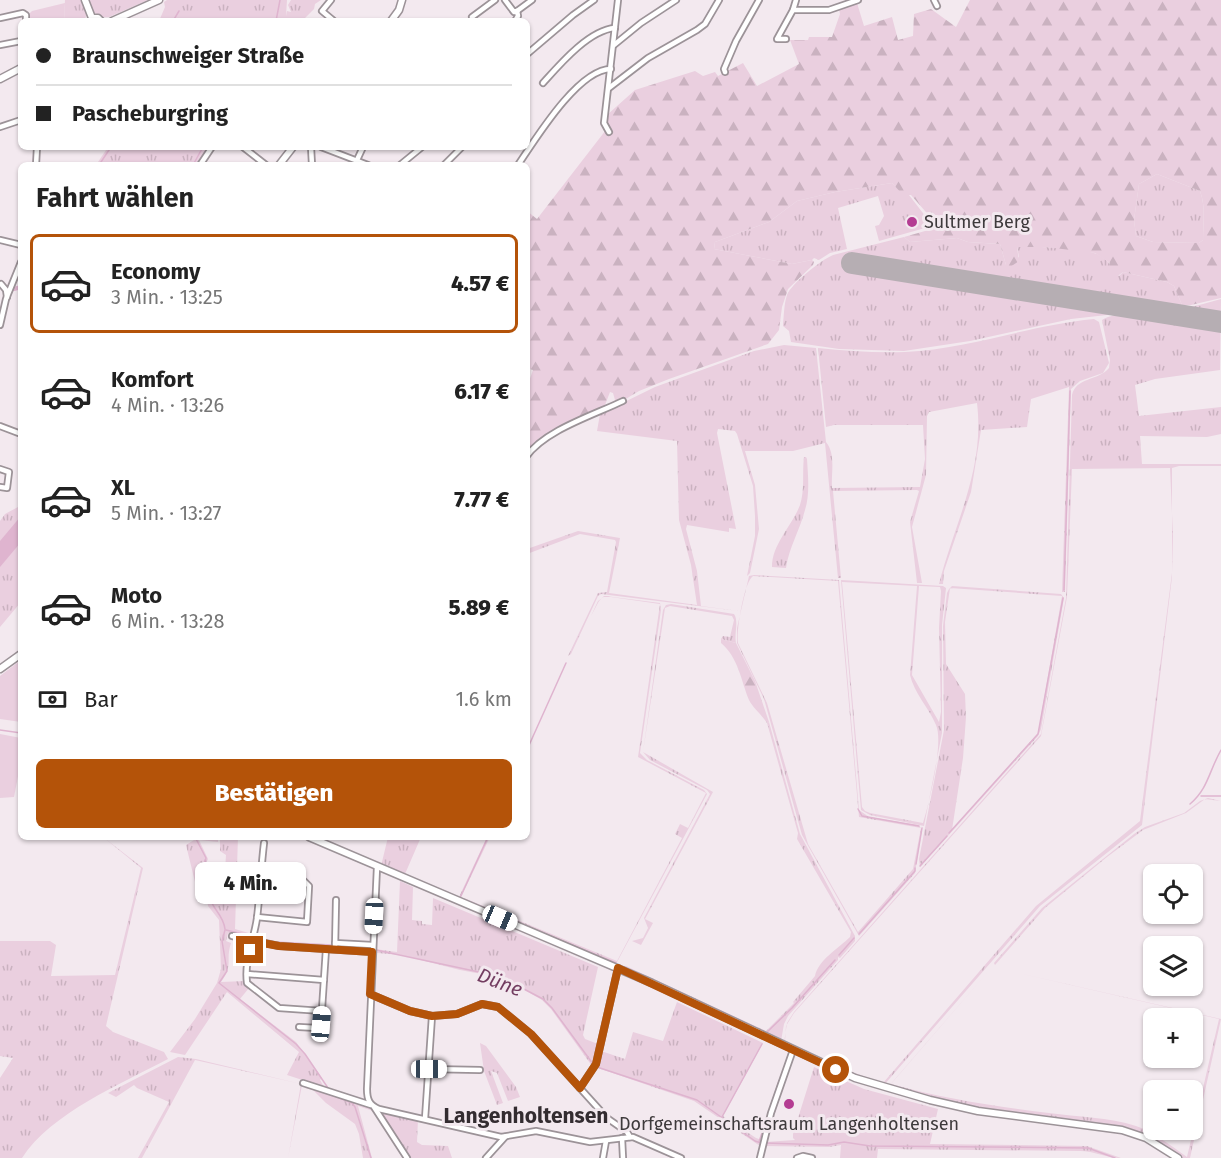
<!DOCTYPE html>
<html lang="de">
<meta charset="utf-8">
<style>
body{margin:0;font-family:"Fira Sans",sans-serif;background:#f2f2f2;color:#222;height:100vh;display:flex;flex-direction:column;font-size:22px;white-space:nowrap}
*{box-sizing:border-box;margin:0}
p{font-size:20px;color:#767676}
.icon{flex:none;width:33px;height:33px;fill:none;stroke:currentColor;stroke-width:2;stroke-linecap:round;stroke-linejoin:round}
.map{position:relative;flex:1;overflow:hidden}
.sheet{position:absolute;left:18px;top:162px;width:512px;height:678px;display:flex;flex-direction:column;background:#fff;border-radius:9px;box-shadow:0 2px 4px #0004}
.sheet>*{flex:none}
.banner{position:absolute;left:18px;top:18px;width:512px;height:132px;border-radius:9px;box-shadow:0 2px 4px #0004;display:grid;align-content:center;height:132px;padding:0 18px;background:#fff}
.buttons{position:absolute;left:1143px;top:864px;display:grid;gap:12px}
.buttons a{display:grid;place-items:center;width:60px;height:60px;border-radius:9px;background:#fff;box-shadow:0 2px 4px #0004;font-size:30px}
.end{position:absolute;width:27px;height:27px;margin:-14px;border:8px solid #b45309;background:#fff;box-shadow:0 0 0 3px #fff}
.from{border-radius:50%}
.bubble{position:absolute;height:42px;border-radius:9px;background:#fff;box-shadow:0 2px 4px #0004;font-size:20px;font-weight:800;line-height:42px;text-align:center}
.car{position:absolute;width:18px;height:36px;margin:-18px -9px;border-radius:8px;box-shadow:0 0 4px 2px #0007;background:linear-gradient(#fff 24%,#345 0 40%,#fff 0 76%,#345 0 86%,#fff 0)}
.banner b{display:flex;align-items:center;gap:21px;height:57px;font-size:22px}
.banner b+b{border-top:2px solid #e0e0e0}
.banner i{width:15px;height:15px;background:#222}
ul{padding:0;list-style:none}
li{display:flex;align-items:center;gap:18px;height:99px;margin:0 12px 9px;padding:0 6px;border:3px solid transparent;border-radius:9px}
li div{flex:1}
li b{display:block;font-size:22px}
li em{font-style:normal;font-weight:800}
li.selected{border-color:#b45309}
li>.icon{width:54px;height:54px;stroke-width:1.5}
h2{padding:0 18px;font-size:27px;line-height:72px}
.pay{display:flex;align-items:center;gap:15px;height:66px;padding:0 18px;font-size:22px}
.pay p{margin-inline-start:auto}
.button{display:flex;gap:12px;margin-top:auto;padding:12px 18px}
.button a{flex:1;height:69px;border-radius:9px;background:#b45309;color:#fff;font-size:24px;font-weight:800;line-height:69px;text-align:center}
.map>svg:first-child{display:block}
</style>
<div class="map">
<svg width="1221" height="1158" viewBox="0 0 1221 1158">
<defs>
<pattern id="grass-tufts" width="24" height="20" patternUnits="userSpaceOnUse" patternTransform="scale(1.5)"><rect width="24" height="20" fill="#eacfdf"/><path d="M3 7l-1-3M5 7V3M7 7l1-3M15 17l-1-3M17 17v-4M19 17l1-3" fill="none" stroke="#cab2c0"/></pattern>
<pattern id="forest-firs" width="22" height="20" patternUnits="userSpaceOnUse" patternTransform="scale(1.5)"><rect width="22" height="20" fill="#eacfdf"/><path d="M5 1l3.5 6h-7zM16 11l3.5 6h-7z" fill="#cab2c0"/></pattern>
</defs>
<rect width="100%" height="100%" fill="#f3e9ef"/>
<g fill="url(#grass-tufts)" fill-rule="evenodd">
<path d="M65,0H83L87,14L84,21H64Z"/>
<path d="M88,0H148L109,17H103L93,12Z"/>
<path d="M167,0H287L286,16L287,11L291,12L288,5L291,0H321L315,4L314,9L302,21H159L165,7L164,2Z"/>
<path d="M108,147H210L198,165H96Z"/>
<path d="M1157,174L1200,191C1206,207 1203,223 1203,240L1199,243L1153,242L1136,236L1134,220L1139,184Z"/>
<path d="M892,183L903,194L909,195L926,217L928,223L925,228L879,241L875,226L879,225L884,216L878,196L838,208L847,249L830,253L819,260L814,258L812,260L792,264L714,249L715,242L769,222L797,201L835,192Z"/>
<path d="M904,237L910,242L957,238L968,242L1000,244L1006,265L1019,257L1017,247C1040,247 1072,246 1094,253C1106,257 1113,267 1119,276L1123,272L1167,282L1174,286L1182,305L1188,306L1071,319L970,341L904,351L839,349L791,342L789,331L783,326V324C784,315 784,304 787,295C791,284 821,260 833,255Z"/>
<path d="M1221,299L1220,370L1155,379L1135,385L1139,416L1221,407V434L1207,437L1140,436L1142,464H1221V466H1179L1172,468V577L1142,825L1040,906L884,1085L871,1082L784,1043L787,1023L794,1012L1041,734L1066,598L1072,395C1076,377 1098,381 1109,368L1110,360L1102,320C1114,311 1166,310 1185,308C1197,306 1209,302 1221,299ZM1170,468L1173,536L1172,573L1140,821L1036,906L883,1083L849,1071L785,1041L786,1026L794,1013L1041,736L1067,597L1072,469Z"/>
<path d="M1094,319L1099,322L1109,363L1103,373L1080,381L1071,389L1065,592H1062L1069,387L1031,399L1027,427L981,430L971,492L944,571L943,584H939C955,521 985,470 977,403L929,412L927,416L926,475L912,527L922,583H917L910,522L919,491L917,490L833,491L841,578H838L825,443L793,451H745L755,485L759,529L750,573L747,576L755,536V516L753,486L737,434L735,431L718,429L717,433L736,529L729,528V532L687,525L686,529L697,571L701,606L739,611L601,594L598,596L571,654L568,656L598,593L607,592L616,542L615,540L580,534L527,554V549L578,531L620,538L609,593L697,605L691,565L679,520L677,441L597,431L600,414L655,387L754,351L784,345L816,348L826,442C836,454 831,473 832,488L920,487L925,459L923,425H834L826,427L818,348C847,351 876,353 905,352C969,349 1030,325 1094,319Z"/>
<path d="M804,457H806L807,459C808,476 810,494 805,510C800,530 789,547 786,568L772,567C772,544 792,526 800,505C805,490 802,473 804,457Z"/>
<path d="M21,497V602L0,627V521L5,514L18,507Z"/>
<path d="M754,575L839,580L859,810L869,817L918,825L922,829L915,873L859,936L802,835L764,699L737,643V628L749,576ZM753,576L838,581L859,817L921,828L913,869L858,932L808,844L767,703L738,643C736,631 744,582 753,576Z"/>
<path d="M841,580L943,586L946,588L942,625V733L924,826L870,815L861,810ZM842,582L917,586L910,675C914,693 929,708 936,725C944,742 929,804 923,823L870,813L865,811L862,807ZM919,586L940,587L941,591L939,628L941,712L939,722L912,675Z"/>
<path d="M952,586L1061,594L1064,598L1041,729L1038,736L920,867L919,859L944,730L943,626L947,593L949,589ZM950,588L1062,596L1038,733L952,830L963,758L966,717L965,694L946,664L945,622Z"/>
<path d="M604,596L599,601L591,616L598,601L605,596L660,603L661,610L640,753L647,760L704,790L707,794L616,964L463,901L464,898L617,961L682,838L675,834L680,824L688,828L706,793L638,757L660,604Z"/>
<path d="M671,604L734,614C739,621 734,634 736,643L721,639L723,636L730,637L734,620L732,616L670,606L665,608L643,752L713,792L645,919L653,923L641,945L632,941L643,938L648,928L644,918L710,794L707,790L650,760L643,752L663,610L666,605Z"/>
<path d="M769,722L800,834L855,936V941L840,958L838,957V960L788,1016L784,1024L781,1041L620,966H626L766,1031L794,1003L793,1002L815,976C818,960 839,948 850,937L851,932L797,839L798,833L767,723Z"/>
<path d="M1208,798L1221,801L1205,799L1186,813L1143,830L1107,857L1045,908L995,965L994,963L1042,908L1134,834L1145,827L1184,813L1200,801Z"/>
<path d="M103,837L143,868L106,1026L113,1032L164,1052L168,1059C121,1084 51,1113 22,1158H0V1078L13,1058L0,1056V941H50L56,945L51,976L115,975L141,868Z"/>
<path d="M193,837H218V842L199,840L208,859L206,864L209,887L224,885L226,855L220,851V837H238L235,929L252,934L250,938L228,933L226,941L231,943C225,961 234,964 221,982L245,981L249,988L240,999L296,1042L322,1078L320,1080L324,1087L287,1075L299,1052L227,992L185,1055L170,1052L195,1019L217,983L221,969L219,920L208,906L205,881L195,882L186,845L194,840Z"/>
<path d="M388,837H421L405,874L459,897L487,837H490L460,899L383,866V863L381,866Z"/>
<path d="M400,881L413,887L412,920L422,921V924L432,925L433,898L598,967L583,1035L585,1039L598,1044L592,1066L551,1009L542,1000L521,988L492,976L460,970L401,955L377,953L375,949L397,952Z"/>
<path d="M992,967L1221,1019L1190,1158H1181L1161,1145L1122,1127L957,1105L889,1086ZM992,967L1219,1019L1187,1157C1171,1146 1154,1132 1136,1126C1109,1117 1077,1117 1049,1113C994,1106 945,1099 891,1084Z"/>
<path d="M677,1002L763,1043L723,1116L756,1138L762,1140L760,1146L694,1101L595,1067L601,1051L625,1059L633,1032L663,1041Z"/>
<path d="M480,1043L486,1046L516,1087L520,1097L508,1101L497,1073L491,1071L503,1103L497,1105L484,1071Z"/>
<path d="M178,1057L196,1059L301,1084L302,1085L288,1158L301,1084L195,1060L142,1158H138L169,1102L137,1088L134,1085L116,1097L108,1093Z"/>
<path d="M814,1067L864,1089L938,1109L930,1144L1087,1146L1121,1158C1106,1158 1094,1151 1080,1151L878,1149L877,1158H840L841,1145L829,1147L764,1146L765,1142L795,1140L793,1138V1134Z"/>
<path d="M307,1085L373,1109V1111L358,1106L372,1158H363L359,1134L355,1124L326,1103L313,1090L305,1088Z"/>
<path d="M384,1112L418,1119L417,1142L422,1145L448,1146L452,1158H409L381,1117Z"/>
</g>
<g fill="url(#forest-firs)" fill-rule="evenodd">
<path d="M970,0H1221V298L1191,305H1182L1174,286L1167,282L1123,272L1115,278L1108,273L1110,263L1095,253L1046,247H1017L1019,261L1010,267L1006,265L1000,244L968,242L957,238L910,242L904,237L939,227L911,195H903L892,183L835,192L797,201L769,222L715,242L714,249L792,264L812,260L814,262L813,265L788,289L782,307L779,330L768,344L669,379L639,391L624,400H615L613,393L610,392L605,405L601,409L549,434L532,447L527,446L526,437L530,426L527,425V387L533,370L526,368L527,211L537,219L609,126L606,122L607,115L635,90L695,71L703,76L715,72L718,76L743,63L757,86L799,64L790,40H808L809,37H832L840,14L839,9L857,3L864,26L892,17L898,40L913,36L914,14L931,9L956,27ZM1157,174L1200,191C1206,207 1203,223 1203,240L1199,243L1153,242L1136,236L1134,220L1139,184Z"/>
<path d="M721,639L736,643L755,681L769,722L767,723C762,715 753,708 749,700C741,680 738,657 721,643Z"/>
</g>
<g fill="#eacfdf">
<path d="M65,3L64,21H28V15L32,11Z"/>
<path d="M21,660V722L0,719V676Z"/>
<path d="M0,734L21,738V761L14,797L0,798Z"/>
</g>
<path fill="#dfb4cf" d="M21,516V542L0,567V541Z"/>
<g fill="none" stroke-linecap="round" stroke-linejoin="round">
<g stroke="#dfb4cf" stroke-width="1.5">
<path d="M173,21L179,11"/>
<path d="M276,21L280,0"/>
<path d="M99,165L111,147"/>
<path d="M193,165L203,147"/>
<path d="M526,445H530"/>
<path d="M1064,590L1070,391"/>
<path d="M0,730L21,733"/>
<path d="M526,752L566,663"/>
<path d="M1201,796H1221"/>
<path d="M1190,804C1208,789 1209,771 1221,750"/>
<path d="M858,809L862,816L919,826"/>
<path d="M949,833L1038,734L1063,598"/>
<path d="M195,837L206,858L204,864C211,874 207,887 210,898C213,910 223,914 225,929"/>
<path d="M916,864L922,828"/>
<path d="M385,866L415,879"/>
<path d="M920,866L947,836"/>
<path d="M460,898L488,837"/>
<path d="M465,900L616,963"/>
<path d="M225,930L222,941L227,971L219,983L296,1044L305,1054L328,1088"/>
<path d="M226,930L251,936"/>
<path d="M859,934L915,871V868"/>
<path d="M255,938L275,942L332,945"/>
<path d="M376,950L493,975L522,988L543,999L552,1008L593,1064"/>
<path d="M839,955L854,938"/>
<path d="M621,966L754,1027"/>
<path d="M758,1029L773,1036"/>
<path d="M766,1033L792,1008L835,960"/>
<path d="M597,1067L697,1100L755,1141L761,1143"/>
<path d="M327,1093L352,1103L355,1107L371,1158"/>
<path d="M780,1095L784,1083"/>
<path d="M773,1115L775,1111"/>
<path d="M722,1117L762,1044"/>
<path d="M759,1142L779,1081"/>
<path d="M765,1143L828,1145L844,1142L870,1146L1088,1148L1115,1158"/>
</g>
<path stroke="#dfb4cf" stroke-width="4" d="M14,289L21,287"/>
<path stroke="#b6aeb3" stroke-width="22" d="M852,263L1221,322"/>
<defs>
<g id="minor">
<path d="M331,0L322,11L334,21"/>
<path d="M505,0L514,12L517,11"/>
<path d="M934,0L937,6"/>
<path d="M793,10H829L858,0"/>
<path d="M517,11L532,0"/>
<path d="M472,17L495,0"/>
<path d="M0,18L23,13L26,15V21"/>
<path d="M515,21L518,16L517,11"/>
<path d="M786,39H777L793,10L796,0"/>
<path d="M0,45L21,41"/>
<path d="M614,45L641,23L676,0"/>
<path d="M526,55L573,15L594,0"/>
<path d="M725,72L724,69L736,41L759,0"/>
<path d="M543,83C560,64 589,30 615,28"/>
<path d="M609,88L648,58L697,30L705,24L719,0"/>
<path d="M0,127L21,120"/>
<path d="M609,132L604,123L618,0"/>
<path d="M243,147L266,165"/>
<path d="M311,147L312,165"/>
<path d="M321,147L368,165"/>
<path d="M357,160L363,147"/>
<path d="M36,165L37,147"/>
<path d="M200,165L212,147"/>
<path d="M400,165L422,147"/>
<path d="M444,165L462,147"/>
<path d="M518,165C535,140 578,69 611,69"/>
<path d="M0,240L21,245"/>
<path d="M1,284L6,290L7,297"/>
<path d="M0,325L6,299L21,262"/>
<path d="M0,426L21,434"/>
<path d="M526,457C545,430 594,415 623,401"/>
<path d="M0,469L9,472L7,488L0,487"/>
<path d="M264,843C261,868 260,893 257,918C254,940 244,960 247,983L279,1008L322,1011"/>
<path d="M377,867L367,1089C367,1099 369,1105 379,1109L501,1137L536,1131L590,1142L633,1137L681,1158"/>
<path d="M257,917L307,922L309,886L304,881L260,877"/>
<path d="M232,936L279,946L372,952"/>
<path d="M335,943L372,945"/>
<path d="M335,949L336,900"/>
<path d="M247,974L324,980"/>
<path d="M370,994L410,1011L432,1016L457,1014L482,1004L498,1007L531,1034L607,1118L627,1132L630,1137"/>
<path d="M299,1027L317,1028L321,1024L326,949"/>
<path d="M429,1069L480,1070"/>
<path d="M303,1083L371,1105"/>
<path d="M580,1088L596,1064L618,968"/>
<path d="M374,1107L407,1158"/>
<path d="M425,1119L432,1016"/>
<path d="M622,1138L623,1158"/>
<path d="M486,1158L505,1137"/>
<path d="M603,1158L606,1141"/>
<path d="M760,1158L771,1113L793,1050"/>
<path d="M797,1158L803,1156L812,1158"/>
</g>
<g id="major">
<path d="M85,0L92,18"/>
<path d="M92,18H98L101,21"/>
<path d="M112,21L159,0"/>
<path d="M391,21L399,10L402,0"/>
<path d="M0,79L21,68"/>
<path d="M279,165L293,147"/>
<path d="M0,669L21,654"/>
<path d="M309,837L652,983L855,1078L930,1100L978,1111L1122,1130L1146,1138L1178,1158"/>
</g>
</defs>
<use href="#minor" stroke="#9c9398" stroke-width="8"/>
<use href="#major" stroke="#9c9398" stroke-width="9"/>
<use href="#minor" stroke="#fff" stroke-width="4.5"/>
<use href="#major" stroke="#fff" stroke-width="6"/>
</g>
<g fill="none" stroke-linecap="round" stroke-linejoin="round">
<path stroke="#b45309" stroke-width="8" d="M250,950L252,941L279,946L372,952L370,994L410,1011L432,1016L457,1014L482,1004L498,1007L531,1034L580,1088L596,1064L618,968L836,1070"/>
</g>
<g fill="#b43c92" stroke="#f3e9ef" stroke-width="2">
<circle cx="912" cy="222" r="6"/>
<circle cx="789" cy="1104" r="6"/>
</g>
<g text-anchor="middle" stroke-width="6" stroke-linejoin="round" paint-order="stroke">
<g font-size="18" fill="#3e3a3c" stroke="#f3e9ef" text-anchor="start">
<text x="924" y="228">Sultmer Berg</text>
<text x="789" y="1130" text-anchor="middle">Dorfgemeinschaftsraum Langenholtensen</text>
</g>
<g font-size="20" font-style="italic" fill="#733d61" stroke="#f3e9ef">
<text transform="translate(500 982) rotate(21)" y="7">Düne</text>
</g>
<g font-size="21" font-weight="bold" fill="#332c30" stroke="#f3e9ef">
<text x="526" y="1123">Langenholtensen</text>
</g>
</g>
</svg>
<div class="buttons">
<a><svg class="icon" aria-label="locate" viewBox="0 0 24 24"><circle cx="12" cy="12" r="6"/><path d="M12 2v4M12 18v4M2 12h4M18 12h4"/></svg></a>
<a><svg class="icon" aria-label="layers" viewBox="0 0 24 24"><path d="M12 4l9 5-9 5-9-5zM3 14l9 5 9-5"/></svg></a>
<a>+</a>
<a>−</a>
</div>
<i class="end from" style="left:836px;top:1070px"></i>
<i class="end" style="left:250px;top:950px"></i>
<div class="bubble" style="left:195px;top:862px;width:111px">4 Min.</div>
<i class="car" style="left:374px;top:916px;rotate:183deg"></i>
<i class="car" style="left:500px;top:918px;rotate:113deg"></i>
<i class="car" style="left:321px;top:1024px;rotate:5deg"></i>
<i class="car" style="left:429px;top:1069px;rotate:90deg"></i>
<div class="banner">
<b><i class="from"></i>Braunschweiger Straße</b>
<b><i></i>Pascheburgring</b>
</div>
<section class="sheet">
<h2>Fahrt wählen</h2>
<ul>
<li class="selected"><svg class="icon" aria-label="car" viewBox="0 0 24 24"><path d="M5 17H2v-5l4-1 3-4h7l3 4 3 1v5h-3M9 17h6M6 11h13"/><circle cx="7" cy="17" r="2"/><circle cx="17" cy="17" r="2"/></svg><div><b>Economy</b><p>3 Min. · 13:25</p></div><em>4.57 €</em></li>
<li><svg class="icon" aria-label="car" viewBox="0 0 24 24"><path d="M5 17H2v-5l4-1 3-4h7l3 4 3 1v5h-3M9 17h6M6 11h13"/><circle cx="7" cy="17" r="2"/><circle cx="17" cy="17" r="2"/></svg><div><b>Komfort</b><p>4 Min. · 13:26</p></div><em>6.17 €</em></li>
<li><svg class="icon" aria-label="car" viewBox="0 0 24 24"><path d="M5 17H2v-5l4-1 3-4h7l3 4 3 1v5h-3M9 17h6M6 11h13"/><circle cx="7" cy="17" r="2"/><circle cx="17" cy="17" r="2"/></svg><div><b>XL</b><p>5 Min. · 13:27</p></div><em>7.77 €</em></li>
<li><svg class="icon" aria-label="car" viewBox="0 0 24 24"><path d="M5 17H2v-5l4-1 3-4h7l3 4 3 1v5h-3M9 17h6M6 11h13"/><circle cx="7" cy="17" r="2"/><circle cx="17" cy="17" r="2"/></svg><div><b>Moto</b><p>6 Min. · 13:28</p></div><em>5.89 €</em></li>
</ul>
<div class="pay"><svg class="icon" aria-label="cash" viewBox="0 0 24 24"><path d="M3 7h18v10H3z"/><circle cx="12" cy="12" r="2"/></svg>Bar<p>1.6 km</p></div>
<div class="button"><a>Bestätigen</a></div>
</section>
</div>
